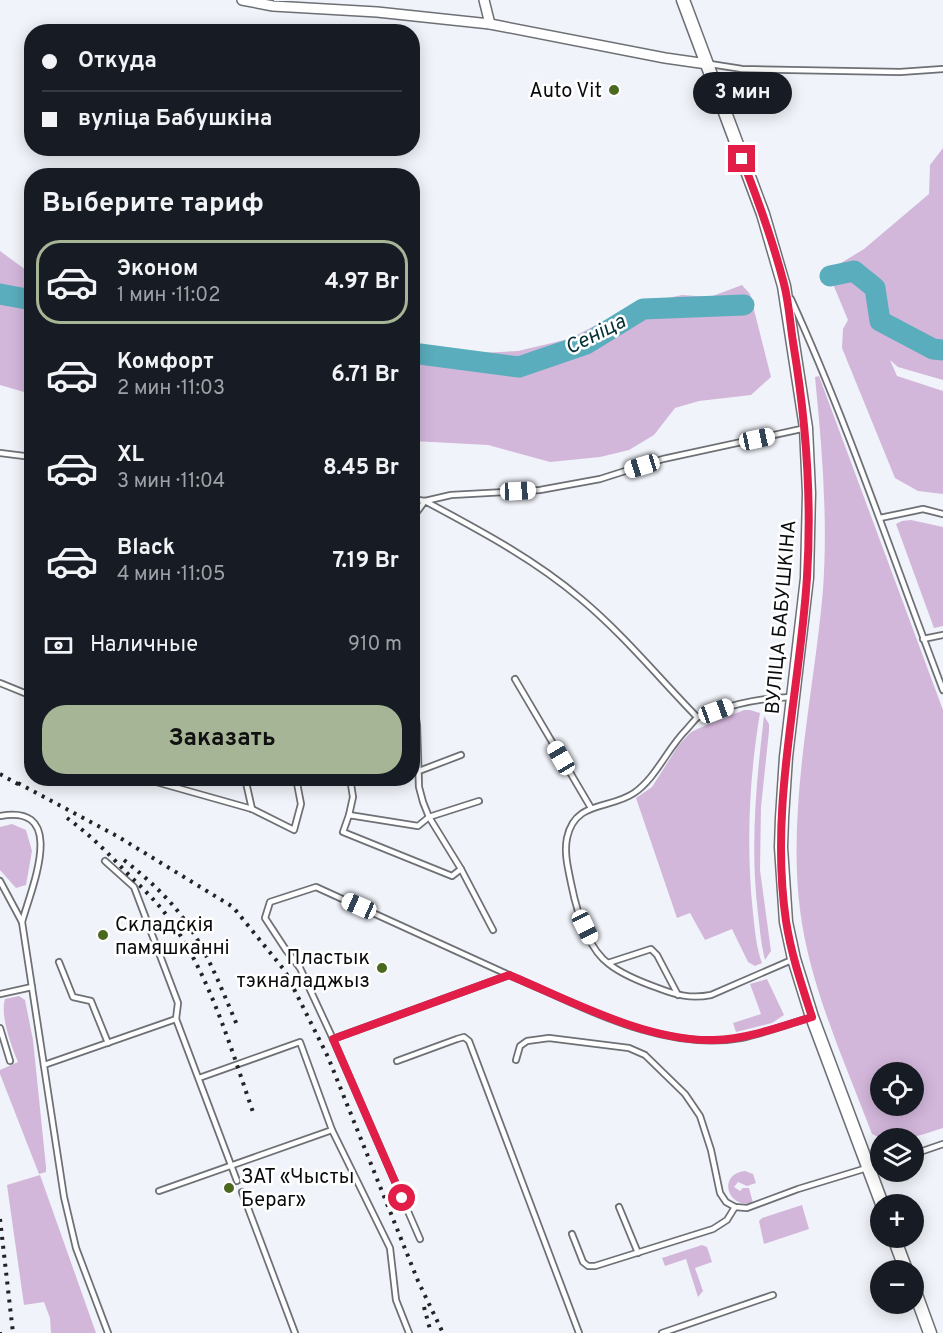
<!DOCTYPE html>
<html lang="ru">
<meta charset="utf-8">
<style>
body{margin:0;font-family:Overpass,sans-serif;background:#242831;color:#f1f3f6;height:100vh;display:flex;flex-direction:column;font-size:22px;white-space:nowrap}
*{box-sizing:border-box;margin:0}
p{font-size:20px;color:#9ea1a6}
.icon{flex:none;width:33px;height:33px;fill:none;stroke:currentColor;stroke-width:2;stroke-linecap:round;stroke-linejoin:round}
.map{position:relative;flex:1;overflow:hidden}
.details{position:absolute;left:24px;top:168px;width:396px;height:618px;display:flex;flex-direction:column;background:#171b24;border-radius:24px;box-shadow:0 3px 15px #0003}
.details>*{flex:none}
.hud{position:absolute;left:24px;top:24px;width:396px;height:132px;border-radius:24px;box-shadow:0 3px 15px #0003;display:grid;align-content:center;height:132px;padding:0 18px;background:#171b24}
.tools{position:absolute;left:870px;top:1062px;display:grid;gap:12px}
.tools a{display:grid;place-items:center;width:54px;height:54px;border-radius:50%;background:#171b24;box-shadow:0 3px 15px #0003;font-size:30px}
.end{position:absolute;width:27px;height:27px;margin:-14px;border:8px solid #e11d48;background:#fff;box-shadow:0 0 0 3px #fff}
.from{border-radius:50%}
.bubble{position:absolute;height:42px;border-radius:21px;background:#171b24;box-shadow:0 3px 15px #0003;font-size:20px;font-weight:700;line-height:42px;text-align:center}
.car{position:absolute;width:18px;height:36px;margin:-18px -9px;border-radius:8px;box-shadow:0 0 4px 2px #0007;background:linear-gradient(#fff 24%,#345 0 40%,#fff 0 76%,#345 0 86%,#fff 0)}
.hud b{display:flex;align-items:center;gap:21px;height:57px;font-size:22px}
.hud b+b{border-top:2px solid #363941}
.hud i{width:15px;height:15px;background:#f1f3f6}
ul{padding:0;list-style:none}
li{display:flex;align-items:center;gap:18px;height:84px;margin:0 12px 9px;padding:0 6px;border:3px solid transparent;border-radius:24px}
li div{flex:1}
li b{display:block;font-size:22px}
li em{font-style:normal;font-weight:700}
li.current{border-color:#a6b595}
li>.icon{width:54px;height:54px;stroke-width:1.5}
h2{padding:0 18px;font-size:27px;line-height:72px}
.pay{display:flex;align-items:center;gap:15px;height:66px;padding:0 18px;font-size:22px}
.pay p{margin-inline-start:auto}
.action{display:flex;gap:12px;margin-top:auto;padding:12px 18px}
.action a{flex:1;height:69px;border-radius:24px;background:#a6b595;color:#111;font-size:24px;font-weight:700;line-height:69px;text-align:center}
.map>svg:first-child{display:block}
</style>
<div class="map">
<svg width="943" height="1333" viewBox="0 0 943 1333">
<rect width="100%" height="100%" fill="#f0f3f9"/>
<g fill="#d3b7db" fill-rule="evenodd">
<path d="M943,148V380L898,367L890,360L897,376L943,391V494L918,491L895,478L842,348L843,329L848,320L833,284L841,263L864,249L929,194L930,165Z"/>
<path d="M0,251L26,270L31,272V394L0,385Z"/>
<path d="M742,285L750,294L771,377L751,395L699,401L675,408L654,435L629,450L600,457L550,462L488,445L413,441V343L481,353L518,351L569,339L635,305L682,295L710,297Z"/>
<path d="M819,376L943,710V1128C921,1135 893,1146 872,1134C845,1062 810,988 800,910C787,805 814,695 823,590C828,518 822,448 815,377ZM880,1072H914V1106H880Z"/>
<path d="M911,520L943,527V626L934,628L896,524L902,521Z"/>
<path d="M744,710H750L760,713C749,778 746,847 753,913C755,930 756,947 762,963L755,966L748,962L732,929L705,940L690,913L677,918L636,798L652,787L678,746L690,733L697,729Z"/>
<path d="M764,716L769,724V731L761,807L760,870L771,951L765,960C761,945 760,930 758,914C750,846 756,784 764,716Z"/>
<path d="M12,824L26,830L32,851L26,885L16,888L0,870V827Z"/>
<path d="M767,979L784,1015L772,1023L736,1032L733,1023L761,1014L750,984Z"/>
<path d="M19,996L25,1000L33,1040L46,1167V1172L39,1174L0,1074V1070L18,1062C11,1045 0,1016 5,999Z"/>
<path d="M745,1171L753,1174L756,1183L747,1186L738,1182L734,1187L740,1191L743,1188H749L753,1203C727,1209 717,1174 745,1171Z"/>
<path d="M40,1175L96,1333H51L50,1318L44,1302L24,1305L7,1185Z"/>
<path d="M802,1205L809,1229L764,1244L759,1221L762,1218Z"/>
<path d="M702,1245L707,1247L712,1262L695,1268L703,1291L698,1297L686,1259L665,1266L662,1258Z"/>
</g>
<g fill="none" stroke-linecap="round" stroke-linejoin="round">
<g stroke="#5aadbc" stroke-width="21">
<path d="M830,276L854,271L875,288L880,321L933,349L943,350"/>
<path d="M0,294L32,300"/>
<path d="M412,353L519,367L586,344L643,309L744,305"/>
</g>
<defs>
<g id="service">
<path d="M710,64L742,69L900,72L943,69"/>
<path d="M791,299C849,426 893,559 943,690"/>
<path d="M0,453L32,457"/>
<path d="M412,499L425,501L451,495L540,490L600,479L663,459L806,428"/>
<path d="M880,518L923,509L943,514"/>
<path d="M412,523L414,516L425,501C479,530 534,559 581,599C623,634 659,678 697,717"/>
<path d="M923,639L943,635"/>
<path d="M515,679L591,808"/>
<path d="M0,683L32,696"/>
<path d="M412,695L417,725L419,787L423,802L429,817L461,869L493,930"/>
<path d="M791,697C764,698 741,702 716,711C710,713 703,714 698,717C694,720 690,726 686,730C667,749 656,778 634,793C609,810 575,800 567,838C564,853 568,868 571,883C576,908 587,948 609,964C623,975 641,982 658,988C676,995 691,999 711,995L794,959"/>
<path d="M419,771L461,755"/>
<path d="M142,778L252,809L294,830L301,804L296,778"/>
<path d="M245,778L252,809"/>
<path d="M349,815L353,797L350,778"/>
<path d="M0,816C69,803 31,889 22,922"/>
<path d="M105,861L134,887L178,1003L176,1019"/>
<path d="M461,869L452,876L343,832L349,815L418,826L429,817L479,801"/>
<path d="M0,881L22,922L64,1197L76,1248L108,1333"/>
<path d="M59,962L73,997L91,1001L108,1043"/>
<path d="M608,963L651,949L657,955L678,995"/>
<path d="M0,994L32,987"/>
<path d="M0,1028L10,1061"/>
<path d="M333,1039L300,968L286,950L265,918L270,902L316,887L509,975"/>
<path d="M516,1060L520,1046L527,1041L549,1038L629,1048L645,1055L685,1094L700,1116L711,1150L720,1193L726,1202L735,1207L747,1208L798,1189L880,1164"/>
<path d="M397,1061L457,1039L464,1037L469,1041L579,1333"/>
<path d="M44,1065L176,1019L237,1181"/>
<path d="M199,1078L300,1042L332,1130L390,1248L396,1300L409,1333"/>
<path d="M914,1154L943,1144"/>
<path d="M159,1191L332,1130"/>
<path d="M242,1192L295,1333"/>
<path d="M619,1207L638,1253"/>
<path d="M572,1234L583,1262L588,1266H595L713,1229L727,1220L735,1207"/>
<path d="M420,1239L333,1039L509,975C580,1005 661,1052 741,1038C765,1033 789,1024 812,1017"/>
<path d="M662,1333L773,1295"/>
</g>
<g id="minor">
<path d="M242,0L273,6L377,12L490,24L665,58L707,64"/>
<path d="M484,0L490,24"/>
</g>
<g id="tertiary">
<path d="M683,0L763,214L784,286L806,428L809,493L807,578L786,757L782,818L781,847L786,922L794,959L812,1017L882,1204"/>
<path d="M894,1238L906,1270"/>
<path d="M914,1289L930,1333"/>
</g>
</defs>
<use href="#service" stroke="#6d7075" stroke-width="8"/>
<use href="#minor" stroke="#6d7075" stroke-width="12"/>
<use href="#tertiary" stroke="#6d7075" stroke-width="15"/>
<use href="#service" stroke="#fff" stroke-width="4.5"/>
<use href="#minor" stroke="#fff" stroke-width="9"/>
<use href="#tertiary" stroke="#fff" stroke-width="12"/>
<g stroke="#212325" stroke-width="4" stroke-dasharray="3 6" stroke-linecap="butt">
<path d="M0,774L23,787"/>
<path d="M18,783L117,836L233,907L285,971L328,1057L418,1281L443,1333"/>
<path d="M67,818C88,833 107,852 125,871C137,883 149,894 160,907C207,964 230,1046 254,1115"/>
<path d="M124,860C148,879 169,898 186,922C208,953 222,990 237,1025"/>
<path d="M0,1219L13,1333"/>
<path d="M424,1307L431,1333"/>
<path d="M0,1332V1333"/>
</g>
</g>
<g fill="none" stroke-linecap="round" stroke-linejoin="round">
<path stroke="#e11d48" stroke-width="8" d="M402,1198L333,1039L509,975C569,1000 647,1042 714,1040C747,1039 780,1027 812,1017C802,986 791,954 786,921C769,806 800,692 807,577C812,498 806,420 793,342C790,323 789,303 784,284C773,241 758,200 742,159"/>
</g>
<g fill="#4b691e" stroke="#fff" stroke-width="2">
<circle cx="614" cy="90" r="6"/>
<circle cx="103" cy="935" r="6"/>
<circle cx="382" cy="968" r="6"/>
<circle cx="229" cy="1188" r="6"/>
</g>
<g text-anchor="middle" stroke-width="5" stroke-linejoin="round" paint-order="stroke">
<g font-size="20" fill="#0a0b0d" stroke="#fff" text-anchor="end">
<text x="602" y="97">Auto Vit</text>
<text x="115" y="931" text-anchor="start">Складскія<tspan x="115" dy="23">памяшканні</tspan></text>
<text x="370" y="964">Пластык<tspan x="370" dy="23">тэкналаджыз</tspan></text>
<text x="241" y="1183" text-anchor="start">ЗАТ «Чысты<tspan x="241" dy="23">Бераг»</tspan></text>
</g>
<g font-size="20" fill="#0a0b0d" stroke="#fff">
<text transform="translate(780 617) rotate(-85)" y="7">ВУЛІЦА БАБУШКІНА</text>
</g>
<g font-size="21" font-style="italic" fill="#063037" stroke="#fff">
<text transform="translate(595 334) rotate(-27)" y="7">Сеніца</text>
</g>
</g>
</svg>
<div class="tools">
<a><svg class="icon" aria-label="locate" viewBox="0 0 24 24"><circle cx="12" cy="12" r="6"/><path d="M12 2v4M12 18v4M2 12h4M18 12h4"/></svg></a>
<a><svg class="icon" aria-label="layers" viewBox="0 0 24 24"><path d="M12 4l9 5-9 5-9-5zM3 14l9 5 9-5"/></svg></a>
<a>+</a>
<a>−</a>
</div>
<i class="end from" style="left:402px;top:1198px"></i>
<i class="end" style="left:742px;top:159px"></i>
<div class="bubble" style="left:693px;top:72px;width:99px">3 мин</div>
<i class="car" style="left:757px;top:439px;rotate:78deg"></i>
<i class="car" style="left:642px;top:466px;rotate:253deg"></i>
<i class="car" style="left:518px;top:491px;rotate:87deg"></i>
<i class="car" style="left:716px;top:711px;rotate:70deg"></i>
<i class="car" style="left:561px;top:758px;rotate:330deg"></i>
<i class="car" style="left:359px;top:906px;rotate:294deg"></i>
<i class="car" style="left:585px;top:927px;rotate:154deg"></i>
<div class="hud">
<b><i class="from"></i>Откуда</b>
<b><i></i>вуліца Бабушкіна</b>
</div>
<section class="details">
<h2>Выберите тариф</h2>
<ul>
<li class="current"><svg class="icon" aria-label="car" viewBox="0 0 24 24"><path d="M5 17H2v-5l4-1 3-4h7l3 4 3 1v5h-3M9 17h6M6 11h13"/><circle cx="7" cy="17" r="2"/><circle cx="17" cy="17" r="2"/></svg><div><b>Эконом</b><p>1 мин · 11:02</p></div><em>4.97 Br</em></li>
<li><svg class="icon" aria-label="car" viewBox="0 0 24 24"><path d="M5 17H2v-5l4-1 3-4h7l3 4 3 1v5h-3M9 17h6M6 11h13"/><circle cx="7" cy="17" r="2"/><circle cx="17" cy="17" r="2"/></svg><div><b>Комфорт</b><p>2 мин · 11:03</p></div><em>6.71 Br</em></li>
<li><svg class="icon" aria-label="car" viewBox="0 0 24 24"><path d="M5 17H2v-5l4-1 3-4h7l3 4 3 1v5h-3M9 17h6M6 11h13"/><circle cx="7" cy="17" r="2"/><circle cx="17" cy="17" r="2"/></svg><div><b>XL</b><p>3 мин · 11:04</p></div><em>8.45 Br</em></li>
<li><svg class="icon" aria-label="car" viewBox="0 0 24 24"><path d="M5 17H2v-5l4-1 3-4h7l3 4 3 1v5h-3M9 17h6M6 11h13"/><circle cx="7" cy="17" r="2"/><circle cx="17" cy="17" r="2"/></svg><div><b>Black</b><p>4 мин · 11:05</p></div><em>7.19 Br</em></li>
</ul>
<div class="pay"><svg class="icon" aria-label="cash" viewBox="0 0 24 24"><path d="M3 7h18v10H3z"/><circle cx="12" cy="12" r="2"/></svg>Наличные<p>910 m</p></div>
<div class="action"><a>Заказать</a></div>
</section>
</div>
